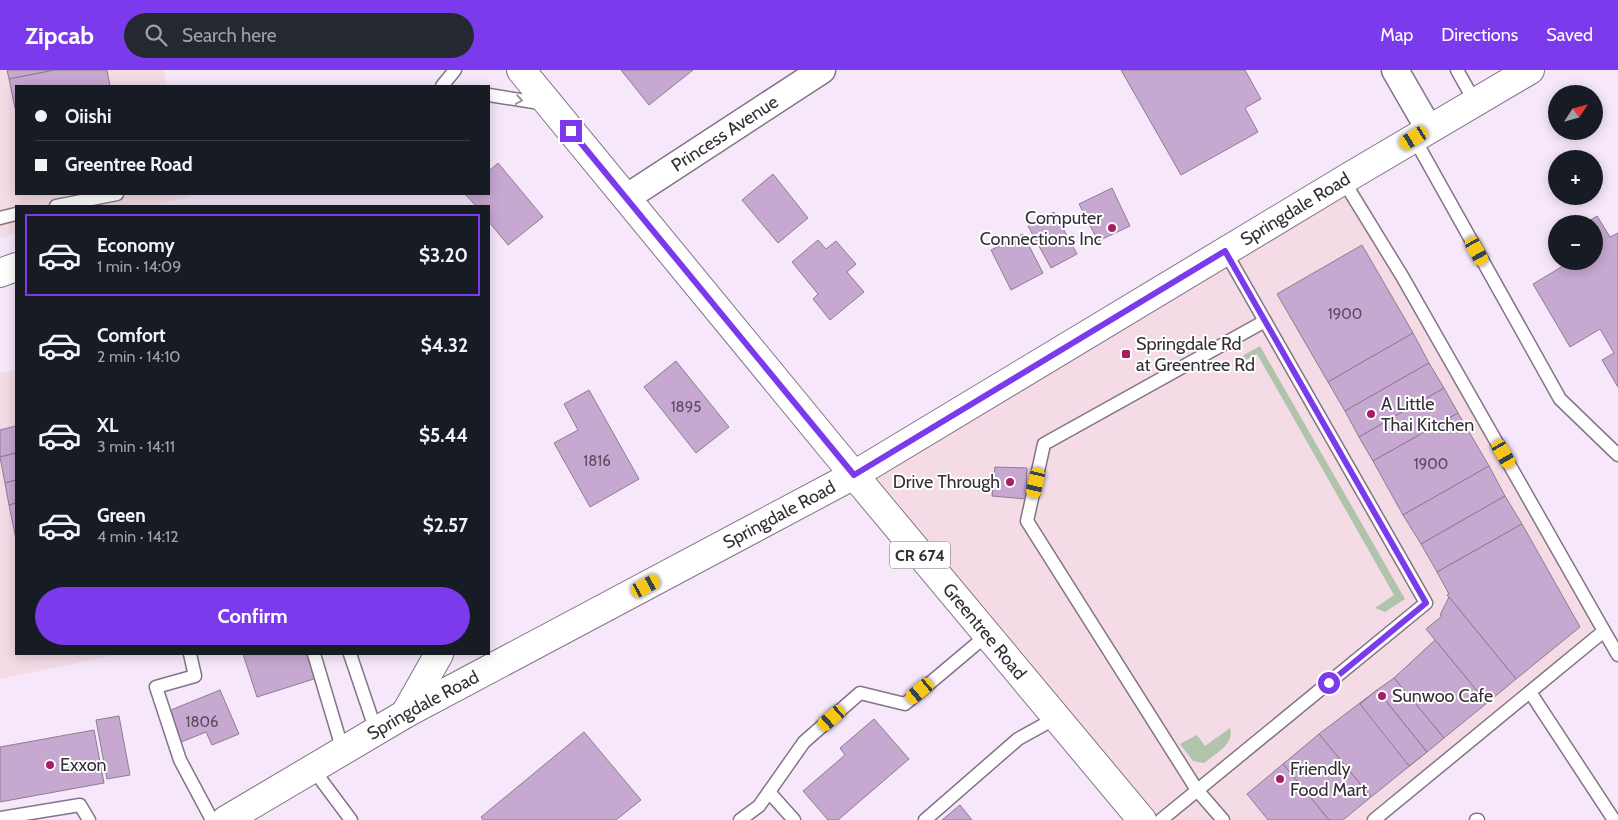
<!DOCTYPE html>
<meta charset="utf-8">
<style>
body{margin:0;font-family:Cabin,sans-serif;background:#242831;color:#f1f3f6;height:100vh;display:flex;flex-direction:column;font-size:19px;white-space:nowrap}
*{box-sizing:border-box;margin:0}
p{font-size:16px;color:#9ea1a6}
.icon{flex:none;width:28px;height:28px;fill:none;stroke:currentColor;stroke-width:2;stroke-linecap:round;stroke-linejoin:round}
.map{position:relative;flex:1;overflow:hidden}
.panel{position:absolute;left:15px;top:135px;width:475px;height:450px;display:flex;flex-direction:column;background:#171b24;border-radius:0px;box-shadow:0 2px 12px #0003}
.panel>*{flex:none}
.hud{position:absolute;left:15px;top:15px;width:475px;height:110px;border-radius:0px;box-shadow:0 2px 12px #0003;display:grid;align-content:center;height:110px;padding:0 20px;background:#171b24}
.needle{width:32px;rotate:54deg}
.buttons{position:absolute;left:1548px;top:15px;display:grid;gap:10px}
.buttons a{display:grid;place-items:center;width:55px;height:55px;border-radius:50%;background:#171b24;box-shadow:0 2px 12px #0003;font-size:25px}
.end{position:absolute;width:22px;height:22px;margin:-11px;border:6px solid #7c3aed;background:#fff;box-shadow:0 0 0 2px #fff}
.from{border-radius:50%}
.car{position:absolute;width:15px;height:30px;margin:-15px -8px;border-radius:6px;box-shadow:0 0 4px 1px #0007;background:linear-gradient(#f5c518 24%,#345 0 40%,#f5c518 0 76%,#345 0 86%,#f5c518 0)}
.hud b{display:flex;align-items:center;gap:18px;height:48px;font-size:19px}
.hud b+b{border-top:1px solid #363941}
.hud i{width:12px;height:12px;background:#f1f3f6}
ul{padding:9px 0 0;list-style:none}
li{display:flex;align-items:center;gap:15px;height:82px;margin:0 10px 8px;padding:0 10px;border:2px solid transparent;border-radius:0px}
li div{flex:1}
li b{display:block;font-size:19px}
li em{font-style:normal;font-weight:700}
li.active{border-color:#7c3aed}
li>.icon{width:45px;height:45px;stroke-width:1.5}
.primary-button{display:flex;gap:10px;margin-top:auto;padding:10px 20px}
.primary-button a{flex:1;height:58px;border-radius:30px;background:#7c3aed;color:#fff;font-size:20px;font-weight:700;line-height:58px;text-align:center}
header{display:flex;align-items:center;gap:30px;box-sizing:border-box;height:70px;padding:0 25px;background:#7c3aed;color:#fff}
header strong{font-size:24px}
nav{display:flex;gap:28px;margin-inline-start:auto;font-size:18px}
.search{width:350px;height:45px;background:#242831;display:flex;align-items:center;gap:12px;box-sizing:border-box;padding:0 18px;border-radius:28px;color:#9ea1a6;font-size:19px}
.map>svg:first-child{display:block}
</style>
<header>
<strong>Zipcab</strong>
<div class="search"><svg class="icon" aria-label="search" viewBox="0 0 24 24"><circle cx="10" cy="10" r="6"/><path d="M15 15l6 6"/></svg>Search here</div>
<nav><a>Map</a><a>Directions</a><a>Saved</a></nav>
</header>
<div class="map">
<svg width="1618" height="750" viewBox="0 0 1618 750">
<rect width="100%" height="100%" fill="#f6e7fb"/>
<g fill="#f4dbe5">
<path d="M0,0H164L167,16H16V124H191V127L149,136H16V164L0,168Z"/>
<path d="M1351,105L1610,560L1380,750H1142L854,405Z"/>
<path d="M16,300V584H119L0,609V303Z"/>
</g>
<g fill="#b0c4ab">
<path d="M1260,276L1405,529L1385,542L1375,538L1394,525L1257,284L1240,293L1239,288Z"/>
<path d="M1230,658C1235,674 1216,683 1204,693L1193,691L1180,674L1197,665L1205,676Z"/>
</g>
<g fill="#c7a8d1" stroke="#8c7d90">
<path d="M7,0H55L9,9Z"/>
<path d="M55,0H107L110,16H16V37L15,38L9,9Z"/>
<path d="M621,0H693L649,35Z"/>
<path d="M1121,0H1245L1261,29L1245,38L1258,62L1181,105Z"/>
<path d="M498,93L543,147L508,175L489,152V136H476L465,124H489V101Z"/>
<path d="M773,104L808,148L778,173L742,130Z"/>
<path d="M1112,118L1130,156L1098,171L1079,134Z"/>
<path d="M1054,142L1077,184L1051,198L1028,156Z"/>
<path d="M1597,146L1610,167L1618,163V317L1602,290L1614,283L1600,259L1570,277L1533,214L1563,196L1560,191H1594V154H1584Z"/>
<path d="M1023,164L1043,203L1011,220L991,180Z"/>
<path d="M818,170L826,179L836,171L856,194L847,202L864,222L830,250L813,229L818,224L792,192Z"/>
<path d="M1362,175L1413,263L1328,312L1277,224Z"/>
<path d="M1413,263L1429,293L1345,341L1328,312Z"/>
<path d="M676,291L729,357L696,383L644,317Z"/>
<path d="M1429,293L1444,318L1359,367L1345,341Z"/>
<path d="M1444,318L1458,343L1373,391L1359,367Z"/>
<path d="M589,320L639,409L590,437L554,373L578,360L564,334Z"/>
<path d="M1458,343L1489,396L1403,445L1373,391Z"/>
<path d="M16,356V383L0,387V360Z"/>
<path d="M16,383V410L5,413L0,387Z"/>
<path d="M1489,396L1505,426L1421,474L1403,445Z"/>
<path d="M995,397L1027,398L1026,429L992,426Z"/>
<path d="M16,410V433L9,435L5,413Z"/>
<path d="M1505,426L1522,454L1437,502L1421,474Z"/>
<path d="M16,433V469L9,435Z"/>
<path d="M1522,454L1580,557L1516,609L1447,525L1449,524L1437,502Z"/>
<path d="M1449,527L1516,609L1487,633L1426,559L1442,546L1440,545Z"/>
<path d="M1435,570L1487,633L1444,668L1394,608Z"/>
<path d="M243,584H310L317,608L257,627Z"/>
<path d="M1394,608L1444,668L1427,682L1377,620Z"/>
<path d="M220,620L239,664L212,675L206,662L179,673L166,642Z"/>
<path d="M1377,620L1427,682L1371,727L1319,664Z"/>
<path d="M1377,620L1427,682L1409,696L1360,634Z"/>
<path d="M119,646L130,705L107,709L96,650Z"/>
<path d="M874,649L909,689L838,750H828L803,721L845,685L840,678Z"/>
<path d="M94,660L104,713L0,732V677Z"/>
<path d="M584,662L641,730L616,750H483L481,747Z"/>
<path d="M1319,664L1371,727L1343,750H1329L1283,694Z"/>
<path d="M1283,694L1329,750H1268L1247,724Z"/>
<path d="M960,735L972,750H942Z"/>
</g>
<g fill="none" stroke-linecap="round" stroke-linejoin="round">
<defs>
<g id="service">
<path d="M1457,0L1475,32"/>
<path d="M442,16L455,0"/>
<path d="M489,25L546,34"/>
<path d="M1414,68L1560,329L1618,385"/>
<path d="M1343,110L1402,206L1604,561L1374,750"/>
<path d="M56,136L117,124"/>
<path d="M0,148L16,144"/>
<path d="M1604,561L1618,585"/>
<path d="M190,584L195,606L156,617L180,690L212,750"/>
<path d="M314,584L343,681"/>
<path d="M350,584L376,661"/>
<path d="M1530,622L1614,750"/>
<path d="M313,699L351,750"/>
<path d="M769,722L794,750"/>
<path d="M0,748L80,735L89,750"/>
<path d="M740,750L759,736L804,672L860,623L905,634L987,565"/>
<path d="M925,750L1018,669L1056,648"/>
<path d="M1161,750L1426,533L1225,181"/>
<path d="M1223,750L1197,720L1027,451L1044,374L1265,251"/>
<path d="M1476,750H1478"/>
</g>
<g id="minor">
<path d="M1395,0L1429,59"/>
<path id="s1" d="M626,128L822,0"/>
</g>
<g id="secondary">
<path id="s2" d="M226,750L405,644L854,405L1352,105L1530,0"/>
</g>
<g id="primary">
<path id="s3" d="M521,0L854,405L1142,750"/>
</g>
<g id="trunk">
<path d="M0,203L16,197"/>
<path d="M405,644L439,584"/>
</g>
</defs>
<use href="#service" stroke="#827486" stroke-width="15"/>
<use href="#minor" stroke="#827486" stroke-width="29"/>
<use href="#secondary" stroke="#827486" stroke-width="30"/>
<use href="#primary" stroke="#827486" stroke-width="30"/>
<use href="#trunk" stroke="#827486" stroke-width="30"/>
<use href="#service" stroke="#fff" stroke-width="12"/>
<use href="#minor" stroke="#fff" stroke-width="26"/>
<use href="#secondary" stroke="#fff" stroke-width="28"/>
<use href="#primary" stroke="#fff" stroke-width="28"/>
<use href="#trunk" stroke="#fff" stroke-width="28"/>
</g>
<defs><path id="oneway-chevron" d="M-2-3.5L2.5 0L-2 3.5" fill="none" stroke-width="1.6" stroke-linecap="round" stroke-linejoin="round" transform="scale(1.25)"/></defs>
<use stroke="#9a979b" href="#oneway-chevron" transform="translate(519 30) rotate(9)"/>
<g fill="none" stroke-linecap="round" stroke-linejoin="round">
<path stroke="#7c3aed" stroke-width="6" d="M571,61L854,405L1225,181L1426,533L1329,613"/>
</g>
<g fill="#a81e63" stroke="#fff" stroke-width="2">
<circle cx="1112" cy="158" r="5"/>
<rect x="1121" y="279" width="10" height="10" rx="2.5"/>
<circle cx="1371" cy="344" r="5"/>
<circle cx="1010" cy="412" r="5"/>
<circle cx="1382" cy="626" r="5"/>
<circle cx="50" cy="695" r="5"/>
<circle cx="1280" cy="709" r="5"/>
</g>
<g text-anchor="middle" stroke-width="4" stroke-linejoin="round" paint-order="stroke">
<g font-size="15" fill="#5a4d5e">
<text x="1345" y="249">1900</text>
<text x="686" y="342">1895</text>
<text x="597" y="396">1816</text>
<text x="1431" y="399">1900</text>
<text x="202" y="657">1806</text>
</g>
<rect fill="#fff" stroke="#726d73" stroke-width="1" x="890" y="471.5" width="60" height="27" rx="4"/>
<g font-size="16" font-weight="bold" fill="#352f37">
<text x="920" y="491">CR 674</text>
</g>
<g font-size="18" fill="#352f37" stroke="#fff">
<text dy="6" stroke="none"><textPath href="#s1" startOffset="118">Princess Avenue</textPath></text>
<text dy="6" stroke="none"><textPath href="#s2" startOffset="1232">Springdale Road</textPath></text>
<text dy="6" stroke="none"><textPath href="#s2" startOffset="632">Springdale Road</textPath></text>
<text dy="6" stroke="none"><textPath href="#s3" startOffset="728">Greentree Road</textPath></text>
<text dy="6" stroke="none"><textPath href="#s2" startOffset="228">Springdale Road</textPath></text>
</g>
<g font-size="18" fill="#352f37" stroke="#fff" text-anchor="start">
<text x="1102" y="154" text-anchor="end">Computer<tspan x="1102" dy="21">Connections Inc</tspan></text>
<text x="1136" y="280">Springdale Rd<tspan x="1136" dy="21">at Greentree Rd</tspan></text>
<text x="1381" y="340">A Little<tspan x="1381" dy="21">Thai Kitchen</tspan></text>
<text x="1000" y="418" text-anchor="end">Drive Through</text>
<text x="1392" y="632">Sunwoo Cafe</text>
<text x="60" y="701">Exxon</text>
<text x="1290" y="705">Friendly<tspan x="1290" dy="21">Food Mart</tspan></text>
</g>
</g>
</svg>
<div class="buttons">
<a><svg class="needle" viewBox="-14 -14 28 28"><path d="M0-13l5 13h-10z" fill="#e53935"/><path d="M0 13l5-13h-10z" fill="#9ea1a6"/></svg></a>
<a>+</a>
<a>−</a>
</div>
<i class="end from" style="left:1329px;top:613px"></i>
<i class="end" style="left:571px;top:61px"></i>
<i class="car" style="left:1414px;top:68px;rotate:239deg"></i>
<i class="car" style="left:1477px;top:181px;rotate:151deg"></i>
<i class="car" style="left:1504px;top:384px;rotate:150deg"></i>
<i class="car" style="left:1036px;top:413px;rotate:193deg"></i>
<i class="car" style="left:646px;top:516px;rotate:62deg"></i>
<i class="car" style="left:920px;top:621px;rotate:230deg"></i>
<i class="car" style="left:832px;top:648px;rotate:229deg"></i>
<div class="hud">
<b><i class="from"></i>Oiishi</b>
<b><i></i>Greentree Road</b>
</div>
<section class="panel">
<ul>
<li class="active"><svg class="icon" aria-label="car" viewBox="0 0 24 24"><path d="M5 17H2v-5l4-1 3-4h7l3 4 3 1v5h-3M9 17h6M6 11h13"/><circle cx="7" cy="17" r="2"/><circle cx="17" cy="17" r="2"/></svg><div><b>Economy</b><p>1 min · 14:09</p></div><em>$3.20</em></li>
<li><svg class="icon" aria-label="car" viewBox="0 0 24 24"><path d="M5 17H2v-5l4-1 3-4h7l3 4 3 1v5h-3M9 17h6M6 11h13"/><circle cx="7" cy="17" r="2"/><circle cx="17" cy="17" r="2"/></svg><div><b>Comfort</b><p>2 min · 14:10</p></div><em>$4.32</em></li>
<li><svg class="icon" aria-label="car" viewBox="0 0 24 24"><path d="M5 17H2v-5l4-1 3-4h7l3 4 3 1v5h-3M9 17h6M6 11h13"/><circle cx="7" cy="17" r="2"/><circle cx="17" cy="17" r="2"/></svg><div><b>XL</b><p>3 min · 14:11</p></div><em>$5.44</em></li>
<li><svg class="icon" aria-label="car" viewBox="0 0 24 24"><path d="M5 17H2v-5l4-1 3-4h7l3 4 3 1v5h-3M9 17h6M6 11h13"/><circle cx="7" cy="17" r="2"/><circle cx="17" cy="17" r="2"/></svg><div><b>Green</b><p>4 min · 14:12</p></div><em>$2.57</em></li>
</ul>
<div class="primary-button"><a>Confirm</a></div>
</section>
</div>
